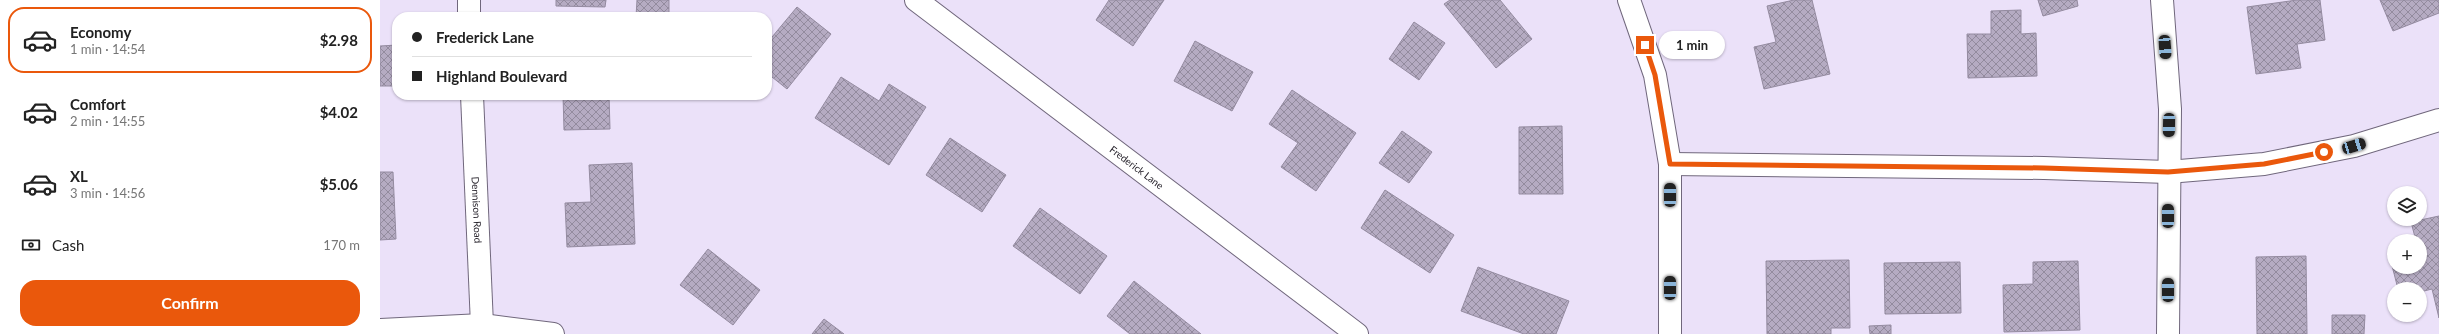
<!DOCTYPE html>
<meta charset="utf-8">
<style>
body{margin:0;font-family:Lato,sans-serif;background:#f2f2f2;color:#222;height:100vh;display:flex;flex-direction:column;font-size:15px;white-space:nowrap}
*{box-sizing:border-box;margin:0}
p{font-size:13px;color:#767676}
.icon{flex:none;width:22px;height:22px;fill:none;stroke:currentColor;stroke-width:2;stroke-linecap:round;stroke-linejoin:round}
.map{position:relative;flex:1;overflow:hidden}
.details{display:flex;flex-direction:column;background:#fff;width:380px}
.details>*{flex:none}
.top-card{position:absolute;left:12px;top:12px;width:380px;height:88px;border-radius:16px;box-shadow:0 1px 3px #0004;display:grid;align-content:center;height:88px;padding:0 20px;background:#fff}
.buttons{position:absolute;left:2007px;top:186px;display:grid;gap:8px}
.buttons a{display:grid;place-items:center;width:40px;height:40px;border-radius:50%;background:#fff;box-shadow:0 1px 3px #0004;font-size:20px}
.end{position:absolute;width:18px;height:18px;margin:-9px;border:5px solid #ea580c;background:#fff;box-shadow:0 0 0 2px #fff}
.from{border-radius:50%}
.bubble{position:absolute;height:28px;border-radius:14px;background:#fff;box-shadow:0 1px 3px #0004;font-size:13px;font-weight:700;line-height:28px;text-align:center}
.car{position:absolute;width:12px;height:24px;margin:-12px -6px;border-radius:5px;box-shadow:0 0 3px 1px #0007;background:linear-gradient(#222 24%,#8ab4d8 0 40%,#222 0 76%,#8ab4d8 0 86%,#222 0)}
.top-card b{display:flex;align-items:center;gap:14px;height:38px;font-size:15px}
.top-card b+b{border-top:1px solid #e0e0e0}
.top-card i{width:10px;height:10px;background:#222}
ul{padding:7px 0 0;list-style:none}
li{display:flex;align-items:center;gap:12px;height:66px;margin:0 8px 6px;padding:0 12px;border:2px solid transparent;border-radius:16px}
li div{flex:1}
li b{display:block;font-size:15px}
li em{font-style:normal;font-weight:700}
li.current{border-color:#ea580c}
li>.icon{width:36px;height:36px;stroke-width:1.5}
.pay{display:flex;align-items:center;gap:10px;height:44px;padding:0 20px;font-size:15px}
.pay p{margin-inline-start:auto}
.cta{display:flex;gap:8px;margin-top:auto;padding:8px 20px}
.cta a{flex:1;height:46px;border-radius:16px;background:#ea580c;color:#fff;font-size:16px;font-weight:700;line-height:46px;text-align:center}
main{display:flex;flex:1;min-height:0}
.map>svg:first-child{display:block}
</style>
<main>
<section class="details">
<ul>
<li class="current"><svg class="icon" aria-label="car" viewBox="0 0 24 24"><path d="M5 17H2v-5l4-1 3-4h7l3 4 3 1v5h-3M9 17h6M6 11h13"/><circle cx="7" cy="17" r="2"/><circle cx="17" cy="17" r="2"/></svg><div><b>Economy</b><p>1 min · 14:54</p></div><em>$2.98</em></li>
<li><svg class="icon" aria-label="car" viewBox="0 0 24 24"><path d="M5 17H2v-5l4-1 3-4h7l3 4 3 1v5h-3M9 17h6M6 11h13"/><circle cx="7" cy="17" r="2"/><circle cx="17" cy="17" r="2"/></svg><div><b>Comfort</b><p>2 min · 14:55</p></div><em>$4.02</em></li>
<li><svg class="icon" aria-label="car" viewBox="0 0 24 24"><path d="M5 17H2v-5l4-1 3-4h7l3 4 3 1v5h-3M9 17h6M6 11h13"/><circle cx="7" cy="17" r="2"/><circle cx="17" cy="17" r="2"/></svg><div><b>XL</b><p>3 min · 14:56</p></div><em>$5.06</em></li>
</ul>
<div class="pay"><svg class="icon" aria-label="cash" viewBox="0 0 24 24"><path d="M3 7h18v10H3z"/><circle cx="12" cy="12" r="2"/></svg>Cash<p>170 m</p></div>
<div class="cta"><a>Confirm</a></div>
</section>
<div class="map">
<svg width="2059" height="334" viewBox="0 0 2059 334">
<defs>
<pattern id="building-cross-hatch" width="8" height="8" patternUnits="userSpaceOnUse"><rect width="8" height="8" fill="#b5abc2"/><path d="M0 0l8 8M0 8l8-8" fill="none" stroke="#938b9e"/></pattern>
</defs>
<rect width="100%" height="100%" fill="#ebe1f9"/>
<g fill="url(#building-cross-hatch)" stroke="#948ba0">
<path d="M176,0H226L225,7L176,6Z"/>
<path d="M257,0H289V17H256Z"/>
<path d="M729,0H784L753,46L716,20Z"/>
<path d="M1070,0H1120L1152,39L1116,68L1064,4Z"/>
<path d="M1414,0H1432L1450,74L1384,89L1374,47L1396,42L1387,6Z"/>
<path d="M1658,0H1697L1698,6L1663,16Z"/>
<path d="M1917,0H1940L1945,40L1917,44L1921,68L1876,74L1867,7Z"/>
<path d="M2000,0H2059V13L2013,31Z"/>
<path d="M417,7L451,34L407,89L387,73V43Z"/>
<path d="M1641,10V34L1656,33L1657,76L1588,78L1587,34H1611V11Z"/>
<path d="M1034,22L1065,43L1039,80L1009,59Z"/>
<path d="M815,41L873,72L852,111L794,81Z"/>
<path d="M17,45V86H0V46Z"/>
<path d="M461,77L499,101L509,84L546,107L509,165L435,118Z"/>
<path d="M912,90L976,133L936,191L901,167L918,143L889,124Z"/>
<path d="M183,95H229L230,129L184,130Z"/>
<path d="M1182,126L1183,194H1139V127Z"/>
<path d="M1022,131L1052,152L1029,183L999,163Z"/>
<path d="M570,138L626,175L602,212L546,175Z"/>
<path d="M252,163L255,244L187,247L185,203L211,202L209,165Z"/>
<path d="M0,172H13L16,239L0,240Z"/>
<path d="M1005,190L1074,235L1050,273L981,228Z"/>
<path d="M660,208L727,256L700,294L633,246Z"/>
<path d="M2059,216V318L2052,289L2040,292V289H2018L2009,254L2014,253V267H2040V241H2036L2031,222Z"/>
<path d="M328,249L380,290L353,325L300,285Z"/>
<path d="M1926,256L1927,334H1877L1876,257Z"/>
<path d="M1469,260L1470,328H1451V334H1387L1386,261Z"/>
<path d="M1698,261L1700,330L1624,332L1623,285L1653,284V262Z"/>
<path d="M1580,262L1581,313L1505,314L1504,263Z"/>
<path d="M1098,267L1189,301L1176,334H1144L1081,311Z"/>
<path d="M754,281L821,334H750L727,316Z"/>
<path d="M1952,315H1985L1984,334H1952Z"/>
<path d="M444,319L464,334H432Z"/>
<path d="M1511,325V334H1490L1489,326Z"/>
</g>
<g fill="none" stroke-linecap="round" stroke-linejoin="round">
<defs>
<g id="minor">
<path d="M89,0V17"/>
<path id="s1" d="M536,0L977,334"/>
<path d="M1249,0L1275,75L1290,164V334"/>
<path d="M1782,0L1790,109L1788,334"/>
<path id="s2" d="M92,95L102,325"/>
<path d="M1290,164L1664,168L1788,172L1884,164L1974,146L2059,120"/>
<path d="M0,330L102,325L173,334"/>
</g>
</defs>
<use href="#minor" stroke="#70677c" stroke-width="24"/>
<use href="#minor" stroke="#fff" stroke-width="22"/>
</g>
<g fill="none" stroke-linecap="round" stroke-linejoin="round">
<path stroke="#ea580c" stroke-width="5" d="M1265,45L1275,75L1290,164L1664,168L1788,172L1884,164L1944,152"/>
</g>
<g text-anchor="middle" stroke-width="3" stroke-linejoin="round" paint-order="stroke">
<g font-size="10" fill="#221e27" stroke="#ebe1f9">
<text dy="4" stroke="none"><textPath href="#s1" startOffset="277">Frederick Lane</textPath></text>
<text dy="4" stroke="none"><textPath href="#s2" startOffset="115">Dennison Road</textPath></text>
</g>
</g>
</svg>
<div class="buttons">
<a><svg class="icon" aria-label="layers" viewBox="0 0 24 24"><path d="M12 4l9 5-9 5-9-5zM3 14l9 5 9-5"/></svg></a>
<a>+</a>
<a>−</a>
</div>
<i class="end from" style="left:1944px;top:152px"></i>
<i class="end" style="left:1265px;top:45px"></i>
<div class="bubble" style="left:1279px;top:31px;width:66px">1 min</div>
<i class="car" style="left:1785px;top:47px;rotate:176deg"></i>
<i class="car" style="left:1789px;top:125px;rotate:181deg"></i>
<i class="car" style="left:1974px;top:146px;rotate:73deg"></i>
<i class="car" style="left:1290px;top:195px;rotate:0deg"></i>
<i class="car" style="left:1788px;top:216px;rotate:0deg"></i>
<i class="car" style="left:1290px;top:288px;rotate:0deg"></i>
<i class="car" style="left:1788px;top:290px;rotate:0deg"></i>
<div class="top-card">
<b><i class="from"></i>Frederick Lane</b>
<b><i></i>Highland Boulevard</b>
</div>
</div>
</main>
